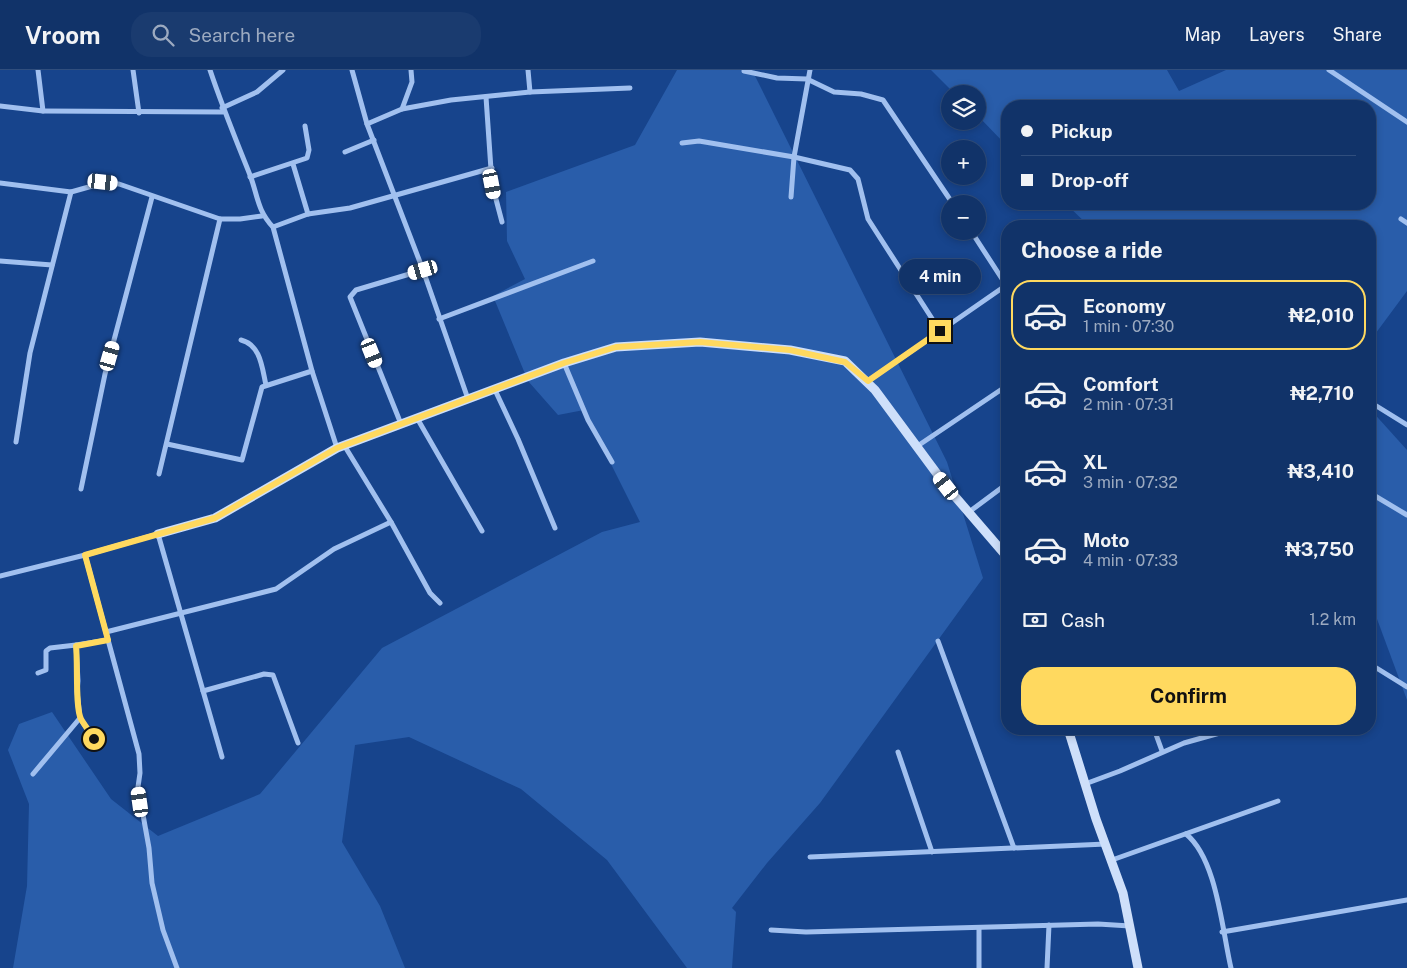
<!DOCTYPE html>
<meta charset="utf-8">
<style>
body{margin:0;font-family:"Public Sans",sans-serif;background:#1a3b6f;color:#f1f3f6;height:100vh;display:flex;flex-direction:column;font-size:19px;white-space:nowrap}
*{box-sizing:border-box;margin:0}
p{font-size:16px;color:#9caac0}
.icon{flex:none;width:28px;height:28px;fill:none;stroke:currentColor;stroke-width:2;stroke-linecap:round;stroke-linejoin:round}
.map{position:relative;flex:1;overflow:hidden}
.drawer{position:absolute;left:1001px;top:150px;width:375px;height:515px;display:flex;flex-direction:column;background:#113369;border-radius:20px;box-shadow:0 2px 8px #0003,0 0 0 1px #304e7d}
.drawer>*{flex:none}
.banner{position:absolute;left:1001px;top:30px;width:375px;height:110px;border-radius:20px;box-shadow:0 2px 8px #0003,0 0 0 1px #304e7d;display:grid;align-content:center;height:110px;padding:0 20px;background:#113369}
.buttons{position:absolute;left:941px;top:15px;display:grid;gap:10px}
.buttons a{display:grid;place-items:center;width:45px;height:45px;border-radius:50%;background:#113369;box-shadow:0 2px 8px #0003,0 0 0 1px #304e7d;font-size:25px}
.end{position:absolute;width:22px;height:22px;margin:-11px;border:6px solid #ffd95f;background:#111;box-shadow:0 0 0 2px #111}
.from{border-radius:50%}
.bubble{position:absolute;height:35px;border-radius:18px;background:#113369;box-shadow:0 2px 8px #0003,0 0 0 1px #304e7d;font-size:16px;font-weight:700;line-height:35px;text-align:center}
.car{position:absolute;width:15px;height:30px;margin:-15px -8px;border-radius:6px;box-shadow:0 0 4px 1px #0007;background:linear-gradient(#fff 24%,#345 0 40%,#fff 0 76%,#345 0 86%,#fff 0)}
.banner b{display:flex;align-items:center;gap:18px;height:48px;font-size:19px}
.banner b+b{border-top:1px solid #304e7d}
.banner i{width:12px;height:12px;background:#f1f3f6}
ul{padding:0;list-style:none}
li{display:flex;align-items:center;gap:15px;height:70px;margin:0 10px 8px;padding:0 10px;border:2px solid transparent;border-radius:20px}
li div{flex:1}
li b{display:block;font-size:19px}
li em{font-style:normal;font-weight:700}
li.selected{border-color:#ffd95f}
li>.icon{width:45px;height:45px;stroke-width:1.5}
h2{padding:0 20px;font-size:22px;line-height:60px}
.pay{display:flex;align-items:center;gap:12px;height:55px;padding:0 20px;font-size:19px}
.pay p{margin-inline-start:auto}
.button{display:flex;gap:10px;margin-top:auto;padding:10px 20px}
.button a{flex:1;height:58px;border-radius:20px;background:#ffd95f;color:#111;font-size:20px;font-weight:700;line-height:58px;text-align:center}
header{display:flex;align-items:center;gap:30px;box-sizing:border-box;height:70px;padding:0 25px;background:#113369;border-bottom:1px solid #304e7d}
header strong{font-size:24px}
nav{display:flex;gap:28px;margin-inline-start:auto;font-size:18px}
.search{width:350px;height:45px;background:#1a3b6f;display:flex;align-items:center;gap:12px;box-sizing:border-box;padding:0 18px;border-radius:20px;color:#9caac0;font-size:19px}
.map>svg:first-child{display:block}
</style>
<header>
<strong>Vroom</strong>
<div class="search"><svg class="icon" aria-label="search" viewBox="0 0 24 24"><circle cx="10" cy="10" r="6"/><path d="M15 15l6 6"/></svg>Search here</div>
<nav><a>Map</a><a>Layers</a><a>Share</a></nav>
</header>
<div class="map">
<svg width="1407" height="898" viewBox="0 0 1407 898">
<rect width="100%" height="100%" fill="#17448c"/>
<g fill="#295daa">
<path d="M677,0H752L947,392L983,508L820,733L767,793L732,838L736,842L732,898H687L607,790L521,719L409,667L355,675L342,772L380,836L405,898H13L27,816L29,734L8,680L19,654L52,642L111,729L158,766L260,724L382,578L602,462L640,452L584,340L558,345L528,311L493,226L525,209L507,171L506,122L635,75Z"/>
<path d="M931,0H1167L1179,21L1226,0H1407V221L1370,271V156H1089L1066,134H1370V36H1008L1007,76L978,46V24H955Z"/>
<path d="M1370,339L1407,380V630L1370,530Z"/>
</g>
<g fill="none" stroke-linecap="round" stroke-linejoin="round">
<g stroke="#a1c0ef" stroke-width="5">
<path d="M133,0L139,43"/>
<path d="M210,0C222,36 236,70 250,105C258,126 257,140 273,157L312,301L337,378"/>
<path d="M352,0L367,54L423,200L468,329"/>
<path d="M528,0L530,22"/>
<path d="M1329,0L1407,52"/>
<path d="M744,1L777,8L807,9L834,22L861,24L883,30L953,134"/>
<path d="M486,27L492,114L502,152"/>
<path d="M0,36L43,41L38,0"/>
<path d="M222,38L257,22L283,0"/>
<path d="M402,39L412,12L411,0"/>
<path d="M43,41L223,42"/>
<path d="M367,54L402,39L451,30L530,22L630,18"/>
<path d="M682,73L699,71L794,87L850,100L858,109L868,149L940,261"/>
<path d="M345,82L374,70"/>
<path d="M293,94L308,144"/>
<path d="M250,107L307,88L309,80L305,56"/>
<path d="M0,113L71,122L103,113L119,114L220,149H240L262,146"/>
<path d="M791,127L794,87L810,0"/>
<path d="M1401,149L1407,153"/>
<path d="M273,157L308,144L350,138L492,98"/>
<path d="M971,161L1006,215"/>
<path d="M0,191L52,195"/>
<path d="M439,249L593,191"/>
<path d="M241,270C261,275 262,298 266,315"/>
<path d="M564,293L588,350L612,392"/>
<path d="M868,311L1008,214"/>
<path d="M495,320L518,369L555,458"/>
<path d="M1370,332L1407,355"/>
<path d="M417,348L482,461"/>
<path d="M401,354L350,227L356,220L423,200"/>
<path d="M16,372L30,283L71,122"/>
<path d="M167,374L242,390L262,317L312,301"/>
<path d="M344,375L391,452L430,523L440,533"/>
<path d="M916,377L1008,315"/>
<path d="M159,404L220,149"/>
<path d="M81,419L105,304L152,127"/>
<path d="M1370,423L1407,445"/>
<path d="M969,442L1008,413"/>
<path d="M85,485L139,684L140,703L138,717L149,778L152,813L163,860L177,898"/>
<path d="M0,506L85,485L158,464L222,687"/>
<path d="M106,562L276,519L334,479L391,452"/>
<path d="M938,571L1014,778"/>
<path d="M1370,594L1407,617"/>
<path d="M38,603L46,600V581L50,578L76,575"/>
<path d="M203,621L264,604L273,605L298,673"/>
<path d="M80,648L94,669L91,676"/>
<path d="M1154,659L1162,681"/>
<path d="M898,682L932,782"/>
<path d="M33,704L80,648L77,621L78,611L76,575L108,570"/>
<path d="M1085,714L1120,701L1184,673L1234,659"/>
<path d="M1186,764C1217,789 1222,860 1231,898"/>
<path d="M810,787L1106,774"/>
<path d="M1112,790L1278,731"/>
<path d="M771,860L806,862L1098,854L1130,856"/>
<path d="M1222,862L1407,830"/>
<path d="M979,898V858"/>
<path d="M1047,898L1049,855"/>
</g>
<g stroke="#cedffa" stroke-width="9">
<path d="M158,464L215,448L337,378L564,293L616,277L700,272L790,280L845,291L875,320L946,416L1008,488"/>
<path d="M1068,659L1096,749L1123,823L1138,898"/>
</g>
</g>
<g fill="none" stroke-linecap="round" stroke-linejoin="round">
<path stroke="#ffd95f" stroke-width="6" d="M94,669C90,662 85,656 81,649C75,638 78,592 76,576L108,570L85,485L215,448L337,378L564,293L616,277L700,272L790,280L845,292L868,311L940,261"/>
</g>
</svg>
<div class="buttons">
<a><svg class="icon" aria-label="layers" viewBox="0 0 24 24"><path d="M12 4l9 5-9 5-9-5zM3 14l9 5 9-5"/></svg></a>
<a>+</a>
<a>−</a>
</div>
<i class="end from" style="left:94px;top:669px"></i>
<i class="end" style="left:940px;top:261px"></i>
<div class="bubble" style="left:899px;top:189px;width:82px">4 min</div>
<i class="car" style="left:103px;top:112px;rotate:96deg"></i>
<i class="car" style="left:492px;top:114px;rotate:169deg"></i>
<i class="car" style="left:423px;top:200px;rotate:254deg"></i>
<i class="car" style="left:372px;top:283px;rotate:158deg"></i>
<i class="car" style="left:110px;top:286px;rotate:16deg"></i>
<i class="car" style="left:946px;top:416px;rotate:322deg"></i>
<i class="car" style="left:140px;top:732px;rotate:352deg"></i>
<div class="banner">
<b><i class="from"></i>Pickup</b>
<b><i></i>Drop-off</b>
</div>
<section class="drawer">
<h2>Choose a ride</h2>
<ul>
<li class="selected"><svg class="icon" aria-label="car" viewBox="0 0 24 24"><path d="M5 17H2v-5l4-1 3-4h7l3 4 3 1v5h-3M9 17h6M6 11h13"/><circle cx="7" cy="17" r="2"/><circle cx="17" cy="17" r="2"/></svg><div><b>Economy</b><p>1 min · 07:30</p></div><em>₦2,010</em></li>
<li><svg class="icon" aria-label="car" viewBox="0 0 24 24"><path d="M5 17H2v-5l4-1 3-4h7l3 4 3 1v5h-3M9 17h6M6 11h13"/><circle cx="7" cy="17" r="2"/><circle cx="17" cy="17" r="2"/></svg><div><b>Comfort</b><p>2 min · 07:31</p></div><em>₦2,710</em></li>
<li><svg class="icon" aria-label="car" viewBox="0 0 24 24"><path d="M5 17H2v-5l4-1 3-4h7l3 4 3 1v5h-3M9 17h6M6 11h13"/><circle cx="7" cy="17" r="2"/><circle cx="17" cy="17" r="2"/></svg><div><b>XL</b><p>3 min · 07:32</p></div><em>₦3,410</em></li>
<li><svg class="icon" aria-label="car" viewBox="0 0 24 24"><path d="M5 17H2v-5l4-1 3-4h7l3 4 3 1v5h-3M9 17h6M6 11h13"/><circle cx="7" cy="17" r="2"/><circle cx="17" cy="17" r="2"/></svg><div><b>Moto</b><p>4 min · 07:33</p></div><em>₦3,750</em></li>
</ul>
<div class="pay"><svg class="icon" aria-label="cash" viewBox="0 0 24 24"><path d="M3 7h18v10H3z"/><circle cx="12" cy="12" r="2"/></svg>Cash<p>1.2 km</p></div>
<div class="button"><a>Confirm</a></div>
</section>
</div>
